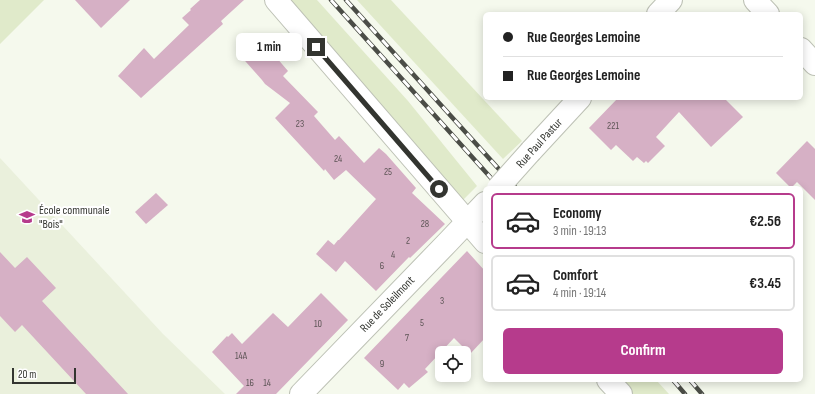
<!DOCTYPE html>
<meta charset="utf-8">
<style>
body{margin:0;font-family:"Sofia Sans Condensed",sans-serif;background:#f2f2f2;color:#222;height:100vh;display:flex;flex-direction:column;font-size:15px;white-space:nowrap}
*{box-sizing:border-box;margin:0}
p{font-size:13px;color:#767676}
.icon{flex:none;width:22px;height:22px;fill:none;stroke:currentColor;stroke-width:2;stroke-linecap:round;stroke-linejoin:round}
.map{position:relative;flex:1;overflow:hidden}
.drawer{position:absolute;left:483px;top:186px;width:320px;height:196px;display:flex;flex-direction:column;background:#fff;border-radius:6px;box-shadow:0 2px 10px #0003}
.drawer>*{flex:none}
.guide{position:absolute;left:483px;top:12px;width:320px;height:88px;border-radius:6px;box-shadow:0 2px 10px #0003;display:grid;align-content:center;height:88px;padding:0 20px;background:#fff}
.fabs{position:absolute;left:435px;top:346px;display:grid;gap:8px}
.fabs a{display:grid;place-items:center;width:36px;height:36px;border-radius:6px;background:#fff;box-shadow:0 2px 10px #0003;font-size:20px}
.scale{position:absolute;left:12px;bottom:10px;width:64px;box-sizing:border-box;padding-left:4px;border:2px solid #333530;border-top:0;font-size:11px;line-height:14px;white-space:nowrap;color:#333530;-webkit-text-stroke:3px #fff;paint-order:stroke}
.end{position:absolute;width:18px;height:18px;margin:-9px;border:5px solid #333530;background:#fff;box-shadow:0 0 0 2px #fff}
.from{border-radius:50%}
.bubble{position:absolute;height:28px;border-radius:6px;background:#fff;box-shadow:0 2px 10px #0003;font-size:13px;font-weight:700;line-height:28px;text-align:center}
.guide b{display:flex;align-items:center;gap:14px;height:38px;font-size:15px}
.guide b+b{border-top:1px solid #e0e0e0}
.guide i{width:10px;height:10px;background:#222}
ul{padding:7px 0 0;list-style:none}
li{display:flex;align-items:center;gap:12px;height:56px;margin:0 8px 6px;padding:0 12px;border:2px solid #e0e0e0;border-radius:6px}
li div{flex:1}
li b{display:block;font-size:15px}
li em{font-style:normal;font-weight:700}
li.on{border-color:#b63b8c}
li>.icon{width:36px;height:36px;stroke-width:1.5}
.action{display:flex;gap:8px;margin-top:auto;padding:8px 20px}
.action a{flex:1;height:46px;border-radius:6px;background:#b63b8c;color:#fff;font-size:16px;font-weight:700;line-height:46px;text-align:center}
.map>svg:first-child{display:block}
</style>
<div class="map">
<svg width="815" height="394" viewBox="0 0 815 394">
<rect width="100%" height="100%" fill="#f5f9ed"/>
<path fill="#eaf0dc" d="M0,158L163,334L225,394H0Z"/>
<g fill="#e0eaca">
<path d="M0,0H44L0,44Z"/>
<path d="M275,0H317L408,101L477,186L463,200Z"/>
<path d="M357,0H391L522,141L503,159Z"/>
<path d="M616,380H656L669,394H628Z"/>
</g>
<g fill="#d6b0c5">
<path d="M75,0H130L101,28Z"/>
<path d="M200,0H244L221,21L223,24L141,98L118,76L144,48L154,59L189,25L182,18L191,10L190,9Z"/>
<path d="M258,36L288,71L283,76L318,112L314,116L335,140L339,136L364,163L379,148L386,154L416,188L412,193L445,224L410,258L409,257L376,291L345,261L336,272L316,254L328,240L334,245L338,240H339L376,199L346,170L334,180L325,169L324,171L275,118L290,103L265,84L262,80L238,53Z"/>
<path d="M618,98H724L743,117L711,147L679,112L656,137L665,146L648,163L646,161L644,163L637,157L633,161L616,145L611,150L589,128Z"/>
<path d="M807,141L815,149V200L797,182L791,188L776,173Z"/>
<path d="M156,193L168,205L146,224L135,212Z"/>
<path d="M467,251L485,271V338L470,354L454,338L425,369L428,372L409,388L404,383L398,390L364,358Z"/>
<path d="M0,252L15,268L27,257L56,288L42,301L128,394H86L22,325L15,332L0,316Z"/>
<path d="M321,293L348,320L276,394H236L244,386L212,352L227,336L228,337L232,333L242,344L273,313L288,327Z"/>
</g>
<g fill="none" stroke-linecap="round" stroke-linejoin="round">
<defs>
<g id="street">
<path d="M276,0L485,242"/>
<path d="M608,380L621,394"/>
</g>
<g id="secondary">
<path d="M755,0L768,14"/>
<path d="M658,14L671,0"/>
<path d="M801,49L815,64"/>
<path d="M531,151L580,98"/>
<path d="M301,394L448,242L485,203"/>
</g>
</defs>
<use href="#street" stroke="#bdc1b5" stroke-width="24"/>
<use href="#secondary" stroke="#bdc1b5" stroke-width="24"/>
<use href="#street" stroke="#fff" stroke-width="22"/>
<use href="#secondary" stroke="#fff" stroke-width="22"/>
<defs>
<g id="rail">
<path d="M331,0L500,188"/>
<path d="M346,0L516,188"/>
<path d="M673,380L685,394"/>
<path d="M690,380L702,394"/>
</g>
</defs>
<use href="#rail" stroke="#4b4d47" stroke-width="4.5"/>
<use href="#rail" stroke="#fff" stroke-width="3" stroke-dasharray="9" stroke-linecap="butt"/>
<defs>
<path id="secondary-bridge" d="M498,188L531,151"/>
</defs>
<use href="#secondary-bridge" stroke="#bdc1b5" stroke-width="24" stroke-linecap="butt"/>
<use href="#secondary-bridge" stroke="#fff" stroke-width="22"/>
</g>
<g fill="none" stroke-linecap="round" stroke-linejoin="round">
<path stroke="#333530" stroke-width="5" d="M316,47L439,189"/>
</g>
<defs>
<symbol id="school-bare" viewBox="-9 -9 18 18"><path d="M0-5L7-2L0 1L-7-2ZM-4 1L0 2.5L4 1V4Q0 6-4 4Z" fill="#b63b8c" stroke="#fff" stroke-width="2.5" paint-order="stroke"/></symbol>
</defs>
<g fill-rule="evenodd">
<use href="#school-bare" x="16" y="206" width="22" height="22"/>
</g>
<g text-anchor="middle" stroke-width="4" stroke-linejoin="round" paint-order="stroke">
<g font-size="10" fill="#5c5455">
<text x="300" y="127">23</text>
<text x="613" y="129">221</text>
<text x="338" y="162">24</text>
<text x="388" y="175">25</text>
<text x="425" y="227">28</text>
<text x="408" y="244">2</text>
<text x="393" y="258">4</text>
<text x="382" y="269">6</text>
<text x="442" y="304">3</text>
<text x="422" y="326">5</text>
<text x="318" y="327">10</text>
<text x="407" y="341">7</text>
<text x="241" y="359">14A</text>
<text x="382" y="367">9</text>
<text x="250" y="386">16</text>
<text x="267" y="386">14</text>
</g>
<g font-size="12" fill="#333530" stroke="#fff">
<text transform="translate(539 143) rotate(-48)" y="4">Rue Paul Pastur</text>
<text transform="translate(387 304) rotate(-46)" y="4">Rue de Soleilmont</text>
</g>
<g font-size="12" fill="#333530" stroke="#fff" text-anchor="start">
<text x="39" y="214">École communale<tspan x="39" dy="14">"Bois"</tspan></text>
</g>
</g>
</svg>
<div class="fabs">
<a><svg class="icon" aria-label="locate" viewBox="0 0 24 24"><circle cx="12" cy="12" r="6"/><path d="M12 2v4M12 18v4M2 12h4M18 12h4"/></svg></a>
</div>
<div class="scale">20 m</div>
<i class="end from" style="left:439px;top:189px"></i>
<i class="end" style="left:316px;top:47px"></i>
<div class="bubble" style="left:236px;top:33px;width:66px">1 min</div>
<div class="guide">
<b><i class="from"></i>Rue Georges Lemoine</b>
<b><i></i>Rue Georges Lemoine</b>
</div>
<section class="drawer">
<ul>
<li class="on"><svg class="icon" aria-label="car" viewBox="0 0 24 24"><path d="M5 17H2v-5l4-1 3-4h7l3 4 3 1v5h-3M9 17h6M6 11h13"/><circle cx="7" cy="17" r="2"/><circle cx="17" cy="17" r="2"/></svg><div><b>Economy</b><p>3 min · 19:13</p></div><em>€2.56</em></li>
<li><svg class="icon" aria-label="car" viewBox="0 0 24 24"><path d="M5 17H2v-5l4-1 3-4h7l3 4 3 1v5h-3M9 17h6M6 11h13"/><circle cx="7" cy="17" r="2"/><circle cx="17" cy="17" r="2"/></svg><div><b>Comfort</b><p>4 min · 19:14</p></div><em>€3.45</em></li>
</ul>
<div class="action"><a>Confirm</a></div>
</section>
</div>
